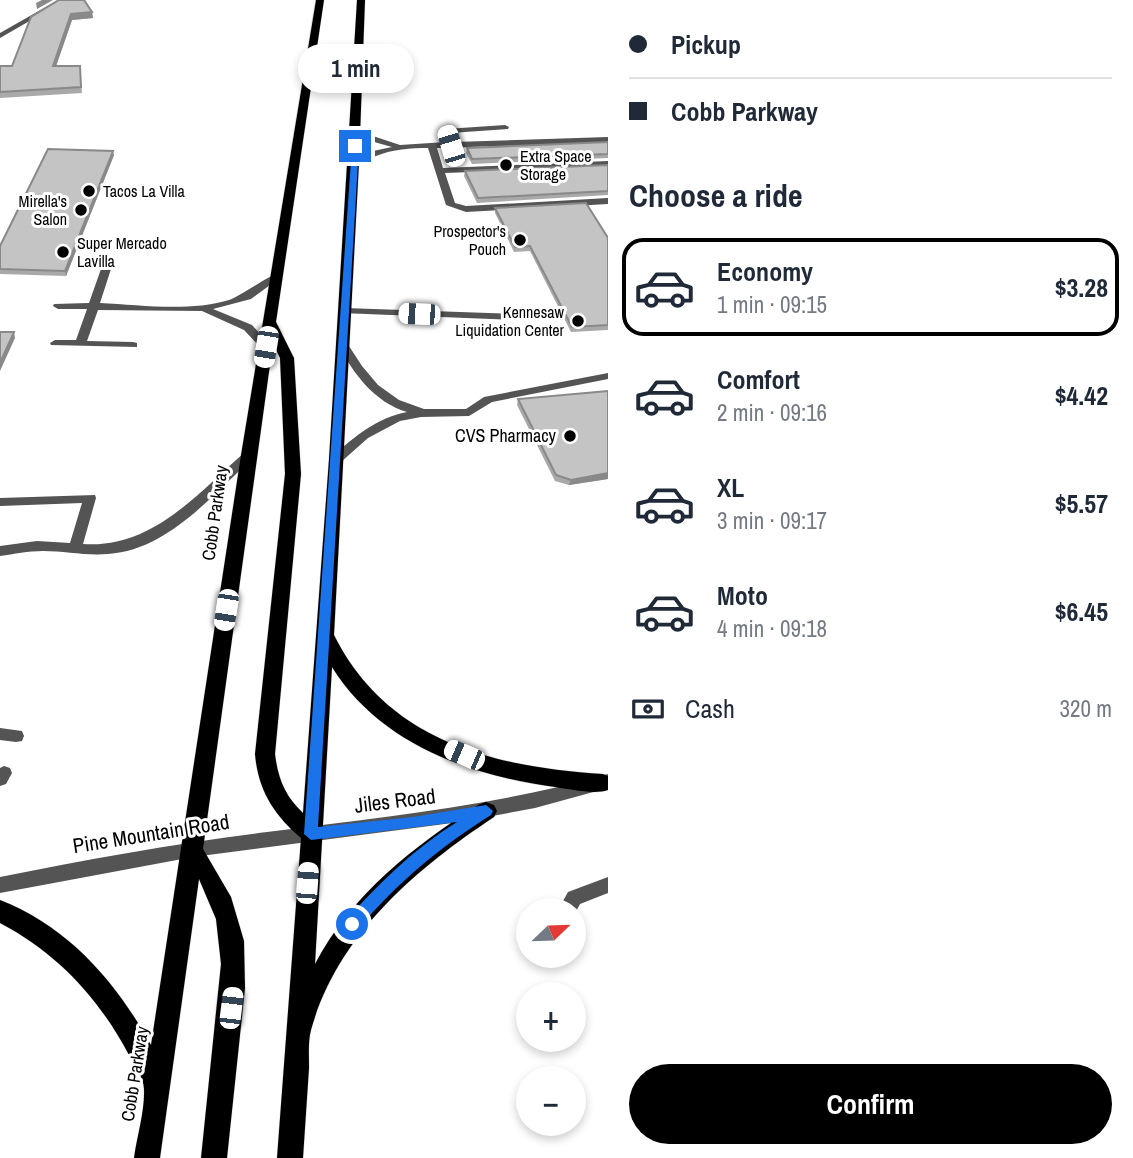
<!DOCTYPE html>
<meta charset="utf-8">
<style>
body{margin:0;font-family:"Archivo Narrow",sans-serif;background:#f6f6f7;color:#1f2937;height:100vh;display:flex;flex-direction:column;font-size:26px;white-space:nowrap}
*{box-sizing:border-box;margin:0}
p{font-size:23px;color:#747a83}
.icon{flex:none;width:38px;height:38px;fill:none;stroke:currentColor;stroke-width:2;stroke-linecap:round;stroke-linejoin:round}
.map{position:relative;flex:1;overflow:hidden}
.sheet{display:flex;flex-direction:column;background:#fff;width:525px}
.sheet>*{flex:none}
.top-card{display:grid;align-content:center;height:154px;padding:0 21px;background:#fff}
.needle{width:46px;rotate:67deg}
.controls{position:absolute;left:516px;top:898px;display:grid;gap:14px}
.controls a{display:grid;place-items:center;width:70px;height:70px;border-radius:50%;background:#fff;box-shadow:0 4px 10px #0003;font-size:35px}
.end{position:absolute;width:32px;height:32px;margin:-16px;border:9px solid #1a73e8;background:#fff;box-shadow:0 0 0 4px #fff}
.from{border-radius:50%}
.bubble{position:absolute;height:49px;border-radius:24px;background:#fff;box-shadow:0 4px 10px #0003;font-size:23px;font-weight:700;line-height:49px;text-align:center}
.car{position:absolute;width:21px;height:42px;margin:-21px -10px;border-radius:9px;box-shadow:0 0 5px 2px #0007;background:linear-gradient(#fff 24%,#345 0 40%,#fff 0 76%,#345 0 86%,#fff 0)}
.top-card b{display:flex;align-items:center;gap:24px;height:66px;font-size:26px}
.top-card b+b{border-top:2px solid #e0e1e3}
.top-card i{width:18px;height:18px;background:#1f2937}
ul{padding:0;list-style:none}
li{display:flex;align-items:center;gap:21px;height:98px;margin:0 14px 10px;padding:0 7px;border:4px solid transparent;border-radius:21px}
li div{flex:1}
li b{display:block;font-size:26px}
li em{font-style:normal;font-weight:700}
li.on{border-color:#000}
li>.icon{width:63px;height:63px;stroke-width:1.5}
h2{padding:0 21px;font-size:32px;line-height:84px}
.pay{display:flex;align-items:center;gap:18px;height:77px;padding:0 21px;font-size:26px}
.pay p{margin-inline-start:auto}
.cta{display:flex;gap:14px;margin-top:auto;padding:14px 21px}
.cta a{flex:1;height:80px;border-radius:42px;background:#000;color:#fff;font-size:28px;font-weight:700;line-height:80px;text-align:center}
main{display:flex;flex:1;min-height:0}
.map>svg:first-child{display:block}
</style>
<main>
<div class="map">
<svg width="608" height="1158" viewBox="0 0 608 1158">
<rect width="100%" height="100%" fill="#fff"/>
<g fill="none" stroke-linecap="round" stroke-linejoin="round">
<defs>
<path id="primary" d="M316,0H324L276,322L294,358L301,474L275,754C278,779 285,796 303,813L329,459L357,0H365L359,163L334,635C387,741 493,767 603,774L608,776V790C593,795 571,789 555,787C470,776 379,743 332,667L315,964C352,894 413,847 478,805L486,802L494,805L497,811L494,817C414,870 337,936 311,1030C308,1041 309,1056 309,1068C307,1098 305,1128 303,1158H277L301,838C274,815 258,790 255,754L285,474L280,358L273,343L203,849L231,897L244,941L245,988L227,1158H201L221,964L216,919L199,879L160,1158H134C137,1136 145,1111 144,1089C144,1078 134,1064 129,1055C99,998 57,953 0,923V900C69,927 116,982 151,1045L241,455Z"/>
</defs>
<use href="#primary" stroke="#dbdbdb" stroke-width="1"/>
<g fill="#545454" fill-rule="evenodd">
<path d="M505,125L509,127L508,129L451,133L454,142L608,137V143L437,148L443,168L608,161V167L445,173L455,203L466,206L608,198V204L466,212L446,205L428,148C411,148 393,149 376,156C367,160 358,167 350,163L373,151L392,147L367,140L353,131L352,129L356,127L373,136L400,145L446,142L442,131L446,129Z"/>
<path d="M106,266L111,269L100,303C141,305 189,312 229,300C243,295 273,272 281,273V277L251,299L213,309L252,325L272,347L266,350L262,349L244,330L202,311L98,310L87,341L133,342L137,343V347L51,345L50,343L55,340H76L87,309H58L53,306L54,304L89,303L101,269Z"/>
<path d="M345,308L518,314L523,317L518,320L341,313L340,311Z"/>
<path d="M343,342L347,343L362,366L378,385L399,400L424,409H466L484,397L608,373V379L492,402L469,416L421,417L400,421L368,438L341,462H333L331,459L333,456C355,436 377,418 407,412C374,402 354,374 338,345Z"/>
<path d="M249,451L253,452L255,455L253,458C212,495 168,550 108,554C86,556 65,551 43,551C28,551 14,554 0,556V546L37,541L70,543L82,503L0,506V498L95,495L96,498L83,544C152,549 197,494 245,452Z"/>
<path d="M0,728L22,731L24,736L22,741L16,742L0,740Z"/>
<path d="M4,766L10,768L12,773L6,784L0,786V768Z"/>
<path d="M608,877V893L580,904L574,915V910H558L568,892Z"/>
</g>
<path fill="#545454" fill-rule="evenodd" d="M58,0H66L0,38V33Z"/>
<path fill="#545454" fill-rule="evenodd" d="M608,774V788L535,808L460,822L193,857L0,893V877C89,859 178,843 267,832C382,817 496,806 608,774Z"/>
<use href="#primary" fill="#000" fill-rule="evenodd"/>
</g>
<g fill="#a9a9a9">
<path d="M59,0L92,12L93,18L72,20L56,66H80L82,93L0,98V66H12Z"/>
<path d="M608,142V158L472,164L466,153L467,148Z"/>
<path d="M114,155L66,276L0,274V246Z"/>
<path d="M608,165V195L477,203L464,176L465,171Z"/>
<path d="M495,208L608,238V330L571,332L530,251L514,252L495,213Z"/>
<path d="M608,391V479L569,485L555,481L517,405L518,399Z"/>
</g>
<g fill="#898989">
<path d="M42,0H53L37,9L36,3Z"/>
<path d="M92,12L93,18L72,20L54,72L53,66L71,14Z"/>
<path d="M113,151L114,155L66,276L65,271Z"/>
<path d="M14,332L15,338L0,371V363Z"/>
<path d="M608,473V479L569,485L571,480Z"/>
</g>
<g fill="#c4c4c4" stroke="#898989" stroke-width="2">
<path d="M59,0H84L92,12L71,14L53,66H80L81,87L0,92V66H12L31,17Z"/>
<path d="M608,142V154L472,159L467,148Z"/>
<path d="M48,149L113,151L65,271L0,269V246Z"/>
<path d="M608,165V191L478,198L465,171Z"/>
<path d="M586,203L608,238V325L572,327L530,246L515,247L495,208Z"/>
<path d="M0,332H14L0,363Z"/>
<path d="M608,391V473L571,480L556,475L518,399Z"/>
</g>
<path fill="#1a73e8" d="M355,144L359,146L318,827L413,817L486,805L493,811L491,815C440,847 397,883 358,929L352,931L347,929L345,924L347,919C380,882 415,848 457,822L311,840L304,834L352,146Z"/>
<g fill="#000" stroke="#fff" stroke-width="2.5">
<circle cx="506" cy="165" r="7"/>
<circle cx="89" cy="191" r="7"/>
<circle cx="81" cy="210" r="7"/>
<circle cx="520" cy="240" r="7"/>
<circle cx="63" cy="252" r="7"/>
<circle cx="578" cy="321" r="7"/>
<circle cx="570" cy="436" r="7"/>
</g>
<g text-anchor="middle" stroke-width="6" stroke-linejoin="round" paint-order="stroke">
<g font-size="16" fill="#000" stroke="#fff" text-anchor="start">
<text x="520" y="162">Extra Space<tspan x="520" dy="18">Storage</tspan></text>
<text x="103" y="197">Tacos La Villa</text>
<text x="67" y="207" text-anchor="end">Mirella's<tspan x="67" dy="18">Salon</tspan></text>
<text x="506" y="237" text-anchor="end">Prospector's<tspan x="506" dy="18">Pouch</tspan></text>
<text x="77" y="249">Super Mercado<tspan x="77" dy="18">Lavilla</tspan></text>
<text x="564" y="318" text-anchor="end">Kennesaw<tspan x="564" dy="18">Liquidation Center</tspan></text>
</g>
<g font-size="18" fill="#000" stroke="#fff" text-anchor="end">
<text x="556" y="442">CVS Pharmacy</text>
</g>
<g font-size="18" fill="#000" stroke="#fff">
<text transform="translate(215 513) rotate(-82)" y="6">Cobb Parkway</text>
<text transform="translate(135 1074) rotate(-81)" y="6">Cobb Parkway</text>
</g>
<g font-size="21" fill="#000" stroke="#fff">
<text transform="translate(395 801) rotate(-7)" y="7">Jiles Road</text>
<text transform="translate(151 834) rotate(-9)" y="7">Pine Mountain Road</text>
</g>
</g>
</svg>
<div class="controls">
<a><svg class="needle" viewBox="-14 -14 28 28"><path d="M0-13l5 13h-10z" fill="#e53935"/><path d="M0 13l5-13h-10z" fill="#747a83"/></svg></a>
<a>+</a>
<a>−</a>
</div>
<i class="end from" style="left:352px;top:924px"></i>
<i class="end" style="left:355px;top:146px"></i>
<div class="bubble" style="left:298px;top:44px;width:116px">1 min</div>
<i class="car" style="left:451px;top:146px;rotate:343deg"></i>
<i class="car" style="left:419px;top:314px;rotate:272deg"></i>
<i class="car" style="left:266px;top:347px;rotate:189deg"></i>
<i class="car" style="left:226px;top:610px;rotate:189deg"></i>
<i class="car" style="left:464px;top:755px;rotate:293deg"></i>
<i class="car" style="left:307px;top:883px;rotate:4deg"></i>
<i class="car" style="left:231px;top:1008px;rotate:7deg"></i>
</div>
<section class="sheet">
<div class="top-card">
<b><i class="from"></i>Pickup</b>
<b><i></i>Cobb Parkway</b>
</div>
<h2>Choose a ride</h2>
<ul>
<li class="on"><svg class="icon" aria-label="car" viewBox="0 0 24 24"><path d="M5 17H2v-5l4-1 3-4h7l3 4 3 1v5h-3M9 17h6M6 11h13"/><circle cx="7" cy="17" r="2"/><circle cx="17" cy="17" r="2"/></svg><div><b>Economy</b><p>1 min · 09:15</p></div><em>$3.28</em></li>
<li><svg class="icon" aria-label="car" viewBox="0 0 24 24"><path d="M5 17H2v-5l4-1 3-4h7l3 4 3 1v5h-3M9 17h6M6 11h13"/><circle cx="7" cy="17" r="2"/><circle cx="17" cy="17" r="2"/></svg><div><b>Comfort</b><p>2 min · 09:16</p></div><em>$4.42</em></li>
<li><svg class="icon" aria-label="car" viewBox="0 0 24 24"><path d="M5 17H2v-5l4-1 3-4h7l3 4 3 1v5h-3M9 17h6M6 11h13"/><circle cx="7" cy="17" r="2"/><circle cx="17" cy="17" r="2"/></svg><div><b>XL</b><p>3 min · 09:17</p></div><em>$5.57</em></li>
<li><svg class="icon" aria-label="car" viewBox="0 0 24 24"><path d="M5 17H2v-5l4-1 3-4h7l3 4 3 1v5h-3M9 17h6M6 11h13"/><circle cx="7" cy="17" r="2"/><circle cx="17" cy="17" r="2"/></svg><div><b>Moto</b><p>4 min · 09:18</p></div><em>$6.45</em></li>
</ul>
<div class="pay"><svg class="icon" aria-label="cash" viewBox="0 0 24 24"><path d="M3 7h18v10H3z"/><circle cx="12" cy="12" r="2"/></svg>Cash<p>320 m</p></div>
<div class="cta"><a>Confirm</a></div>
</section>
</main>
